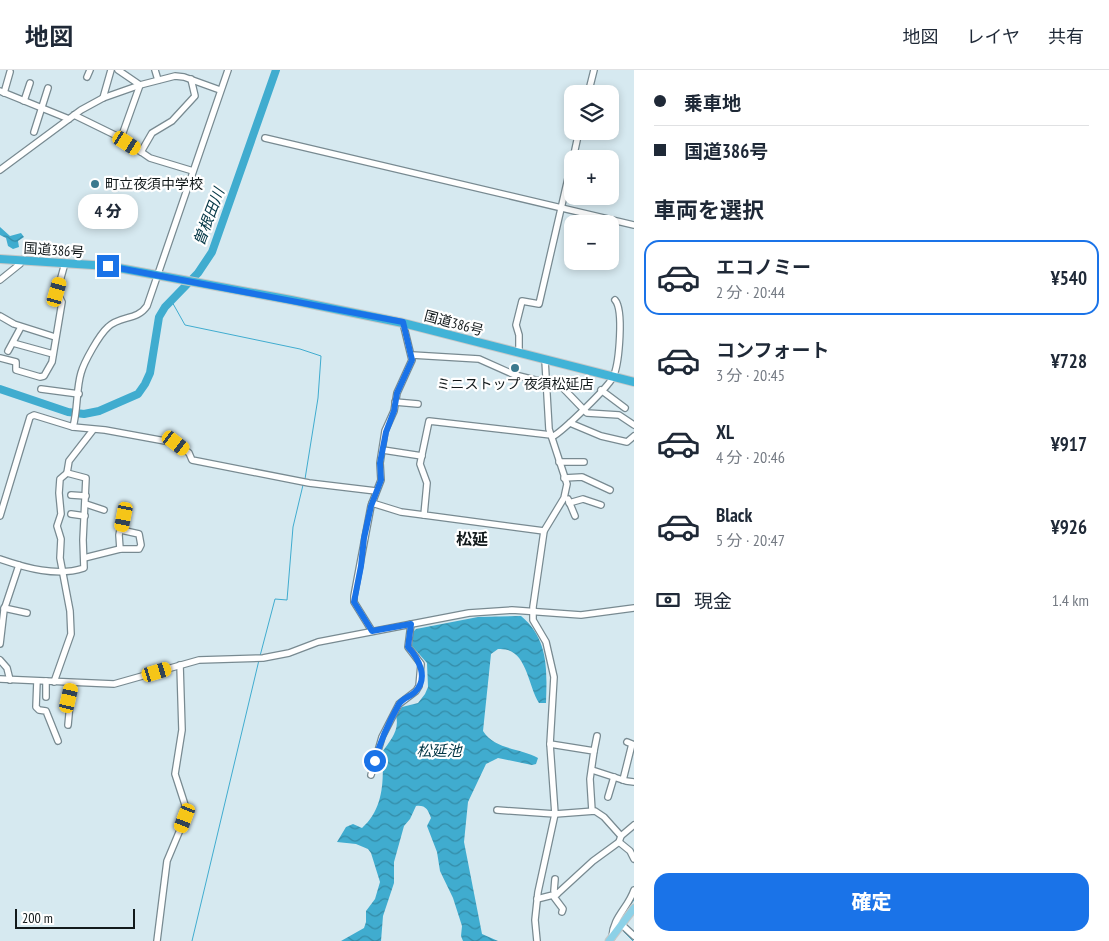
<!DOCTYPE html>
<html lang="ja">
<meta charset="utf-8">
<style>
body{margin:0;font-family:"PT Sans Narrow","Noto Sans JP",sans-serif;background:#f2f2f3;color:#1f2937;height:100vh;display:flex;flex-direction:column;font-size:19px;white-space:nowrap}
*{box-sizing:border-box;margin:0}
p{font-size:16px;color:#747a83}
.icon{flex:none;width:28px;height:28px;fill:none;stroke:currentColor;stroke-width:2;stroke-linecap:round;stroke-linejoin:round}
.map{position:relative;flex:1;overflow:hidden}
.panel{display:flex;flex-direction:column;background:#fff;width:475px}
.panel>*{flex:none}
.top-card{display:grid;align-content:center;height:110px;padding:0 20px;background:#fff}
.controls{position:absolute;left:564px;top:15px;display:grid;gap:10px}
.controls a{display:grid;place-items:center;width:55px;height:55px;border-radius:10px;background:#fff;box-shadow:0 2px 8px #0003;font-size:25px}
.scale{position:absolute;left:15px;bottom:12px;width:120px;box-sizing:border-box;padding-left:5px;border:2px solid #12191b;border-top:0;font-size:14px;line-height:18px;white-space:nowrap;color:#12191b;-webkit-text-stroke:4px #fff;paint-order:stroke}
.end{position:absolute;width:22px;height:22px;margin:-11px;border:6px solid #1a73e8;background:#fff;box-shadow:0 0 0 2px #fff}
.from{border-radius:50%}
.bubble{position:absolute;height:35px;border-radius:15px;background:#fff;box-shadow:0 2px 8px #0003;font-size:16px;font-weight:800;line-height:35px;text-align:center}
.car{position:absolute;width:15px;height:30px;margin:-15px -8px;border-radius:6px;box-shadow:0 0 4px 1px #0007;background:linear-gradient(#f5c518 24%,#345 0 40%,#f5c518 0 76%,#345 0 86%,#f5c518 0)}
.top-card b{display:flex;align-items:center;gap:18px;height:48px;font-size:19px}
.top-card b+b{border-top:1px solid #e0e1e3}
.top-card i{width:12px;height:12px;background:#1f2937}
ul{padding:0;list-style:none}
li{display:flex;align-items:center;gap:15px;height:75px;margin:0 10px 8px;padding:0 10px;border:2px solid transparent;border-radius:15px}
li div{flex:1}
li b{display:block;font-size:19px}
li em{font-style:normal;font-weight:800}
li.active{border-color:#1a73e8}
li>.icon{width:45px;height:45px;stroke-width:1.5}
h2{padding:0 20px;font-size:22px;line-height:60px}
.pay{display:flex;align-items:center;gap:12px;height:55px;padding:0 20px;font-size:19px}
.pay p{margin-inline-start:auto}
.action{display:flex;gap:10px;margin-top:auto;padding:10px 20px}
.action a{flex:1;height:58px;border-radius:15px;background:#1a73e8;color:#fff;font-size:20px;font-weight:800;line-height:58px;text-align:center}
header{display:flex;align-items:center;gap:30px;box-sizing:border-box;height:70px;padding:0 25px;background:#fff;border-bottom:1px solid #e0e1e3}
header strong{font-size:24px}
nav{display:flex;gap:28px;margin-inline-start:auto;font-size:18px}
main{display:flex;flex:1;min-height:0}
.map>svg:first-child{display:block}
</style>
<header>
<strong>地図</strong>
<nav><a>地図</a><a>レイヤ</a><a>共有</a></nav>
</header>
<main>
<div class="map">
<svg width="634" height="871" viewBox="0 0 634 871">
<defs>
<pattern id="water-waves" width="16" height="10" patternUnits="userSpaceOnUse" patternTransform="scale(1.25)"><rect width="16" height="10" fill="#40accf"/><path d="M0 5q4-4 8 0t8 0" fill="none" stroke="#348ba7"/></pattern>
</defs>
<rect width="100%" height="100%" fill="#d6e9f0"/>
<g fill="url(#water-waves)">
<path d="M0,157L10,166L21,163L24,167L18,171L19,177L13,179L8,176L6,168L0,165Z"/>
<path d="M521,546C549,569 547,601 546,633H539C527,614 527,577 498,579L491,584L483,661C495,680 521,678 538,688L536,694L532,695L498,688L486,694L468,732L464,772L482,864L498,871H463L461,866L462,856L453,828L440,801L437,782L427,756L431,748C428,740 426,735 416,736L410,749L404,756L394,792V813L383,846L381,871H341L364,858L366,852V841L375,829L380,812L371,783L368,779L356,774L337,772L346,757L353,754L362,758C384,739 384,709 382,682C390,671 400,660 396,646L402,637L418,633L425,624L428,617L427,593L412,576L413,562L416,559L478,547Z"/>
</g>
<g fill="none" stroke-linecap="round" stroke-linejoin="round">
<g stroke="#40accf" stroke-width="1">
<path d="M171,230L185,255L300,279L321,286L318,328L305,409"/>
<path d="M260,586L275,529L287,530L293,457L303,415"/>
<path d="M626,840L634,830"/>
<path d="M624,862L633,871"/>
<path d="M192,871L259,590"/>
</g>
<path stroke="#40accf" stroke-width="8" d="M0,319L68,342L84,344L99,341L138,324L145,314L150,303L159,247L165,237L198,203L212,182L276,0"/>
<defs>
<g id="minor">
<path d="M118,0L140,15"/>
<path d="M155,0L158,10"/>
<path d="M87,7L90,0"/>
<path d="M0,21L69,49"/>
<path d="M4,23L10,2"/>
<path d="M588,24L594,0"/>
<path d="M103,28L111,0"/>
<path d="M24,31L30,13"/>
<path d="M74,45L121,68L150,88L193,101"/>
<path d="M34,62L48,18"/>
<path d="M121,68L140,15"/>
<path d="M265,68L634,155"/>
<path d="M141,82L152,63L172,51L195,26L191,9"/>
<path d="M573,89L579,61"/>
<path d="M0,100L81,40L103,28L140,15L175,6L184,7L220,20"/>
<path d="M0,210L20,194L22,190"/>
<path d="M0,246L14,254L55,267"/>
<path d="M13,273L53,284"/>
<path d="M8,281L21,257"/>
<path d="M519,283V265L516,255L522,231L539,234L572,91"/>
<path d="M412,285L479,289L515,305L547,313"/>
<path d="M0,288L16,292V300L40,307L44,306L52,292L62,232L57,222L65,193"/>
<path d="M547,317H562L587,343L619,345L634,355"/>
<path d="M41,319L79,324"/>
<path d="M601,320L625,338"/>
<path d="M395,332L418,334"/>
<path d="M570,353L601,366L627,372L634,366"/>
<path d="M73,357C78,339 76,320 81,303C84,292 99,265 108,257C120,245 137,251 147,236L228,0"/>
<path d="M552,367C562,362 611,315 614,305C619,292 624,240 615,230"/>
<path d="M383,380L422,386"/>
<path d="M559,392H584"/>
<path d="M564,408L582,407L610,420"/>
<path d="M71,425L86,426"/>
<path d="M568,429L575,446"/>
<path d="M372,433L401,442L424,445"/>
<path d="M569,433L583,429L601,435"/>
<path d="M86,434L104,440"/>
<path d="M71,444L85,446"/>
<path d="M0,446L30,347L34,345L73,357L105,360L176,373L189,383L192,390L309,413L376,421"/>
<path d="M544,461L424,445L427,413L420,394L429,351L551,365"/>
<path d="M120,479L119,465L123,445"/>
<path d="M84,488L120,479H139L141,475L139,464L121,460"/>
<path d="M0,489C26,498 57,507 84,498L83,470L86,408L67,403L69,391L93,360"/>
<path d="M4,538L27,543"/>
<path d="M372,561L354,532V526L371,436L381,410L380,393L385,361L394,341L397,323L412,290L403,253"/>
<path d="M0,574L4,540L19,495"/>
<path d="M0,590L7,598L10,610"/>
<path d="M0,609L114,614L199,590L263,588L289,583L318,572L469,543L512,540L581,545L634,538"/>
<path d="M37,611L36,637L39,640L46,641L58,671"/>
<path d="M54,612L71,564L70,541L60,488L61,469L57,456L61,444L59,423L60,409L67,403"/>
<path d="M46,627V611"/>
<path d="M68,655L72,613"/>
<path d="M550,674L594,681L590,709L592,741"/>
<path d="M594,681L597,666"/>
<path d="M592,700L626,711L634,712"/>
<path d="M371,705L382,667L399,634L416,621L419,616L421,594L408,577L411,554"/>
<path d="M623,710L632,674L627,672"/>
<path d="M608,727L614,707"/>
<path d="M497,740L555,744L595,741L604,747L621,766"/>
<path d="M619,772L630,781L634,789"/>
<path d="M555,809L554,821L557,824"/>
<path d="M554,827L563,839L562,842"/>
<path d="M537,829L557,824L593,791L619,772L621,766L634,755"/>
<path d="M621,854L634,866"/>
<path d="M612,867C613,847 628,838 634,820"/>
<path d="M157,871L167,791L185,748L186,738L175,704L182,660L180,595"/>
<path d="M537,871L535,850L538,822L555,744L550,674L554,607L546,572L533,550V537L544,461L564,428L567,414L549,359L545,290"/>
</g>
<path id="major" d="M609,871L634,838"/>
<path id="highway" d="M0,189L108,196L291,230L403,253L634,312"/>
</defs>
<use href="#minor" stroke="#788a91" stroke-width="8"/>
<use href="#major" stroke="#c6c8c8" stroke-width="9"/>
<use href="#highway" stroke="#c6c8c8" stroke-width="10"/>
<use href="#minor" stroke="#fff" stroke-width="5.5"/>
<use href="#major" stroke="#8dd1e7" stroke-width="7"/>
<use href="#highway" stroke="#41b3d7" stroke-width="8"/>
</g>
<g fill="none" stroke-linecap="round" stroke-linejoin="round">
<path stroke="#1a73e8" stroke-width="6" d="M108,196L403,252L412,290L397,323L394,341L386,362L380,393L381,410L371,436L364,468L361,496L354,532L372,561L411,554L408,577C419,589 429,608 415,622C410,627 403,628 399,634C389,652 380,671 375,691"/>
</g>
<g fill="#3b798e" stroke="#fff" stroke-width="2">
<circle cx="95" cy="114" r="5"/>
<circle cx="515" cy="298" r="5"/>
</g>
<g text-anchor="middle" stroke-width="4.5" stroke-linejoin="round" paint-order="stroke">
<g font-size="14" fill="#12191b" stroke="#fff" text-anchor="start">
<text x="105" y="119">町立夜須中学校</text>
<text x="515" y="319" text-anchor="middle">ミニストップ 夜須松延店</text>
</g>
<g font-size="14" fill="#12191b" stroke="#fff">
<text transform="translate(54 180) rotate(4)" y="5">国道386号</text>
<text transform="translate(454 253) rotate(15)" y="5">国道386号</text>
</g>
<g font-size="15" font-style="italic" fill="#013443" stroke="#fff">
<text transform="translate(209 147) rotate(-69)" y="5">曽根田川</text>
<text x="439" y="686">松延池</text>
</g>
<g font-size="16" font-weight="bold" fill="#12191b" stroke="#fff">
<text x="472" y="475">松延</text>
</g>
</g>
</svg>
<div class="controls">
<a><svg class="icon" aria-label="layers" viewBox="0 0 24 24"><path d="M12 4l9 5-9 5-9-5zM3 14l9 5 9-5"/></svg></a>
<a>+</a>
<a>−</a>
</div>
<div class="scale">200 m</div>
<i class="end from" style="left:375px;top:691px"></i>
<i class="end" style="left:108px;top:196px"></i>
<div class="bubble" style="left:78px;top:124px;width:60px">4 分</div>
<i class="car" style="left:127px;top:73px;rotate:123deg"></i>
<i class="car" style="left:57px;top:222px;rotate:16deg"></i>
<i class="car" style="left:176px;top:373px;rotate:127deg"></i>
<i class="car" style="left:124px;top:447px;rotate:191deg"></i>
<i class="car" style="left:157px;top:602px;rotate:73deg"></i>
<i class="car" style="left:69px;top:628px;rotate:13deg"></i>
<i class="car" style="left:185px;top:748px;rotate:201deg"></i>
</div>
<section class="panel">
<div class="top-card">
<b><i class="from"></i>乗車地</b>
<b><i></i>国道386号</b>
</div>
<h2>車両を選択</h2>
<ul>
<li class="active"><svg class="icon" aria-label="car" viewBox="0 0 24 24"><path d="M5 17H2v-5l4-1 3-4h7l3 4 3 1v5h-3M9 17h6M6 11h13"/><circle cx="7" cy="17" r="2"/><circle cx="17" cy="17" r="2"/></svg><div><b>エコノミー</b><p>2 分 · 20:44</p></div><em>¥540</em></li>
<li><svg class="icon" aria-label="car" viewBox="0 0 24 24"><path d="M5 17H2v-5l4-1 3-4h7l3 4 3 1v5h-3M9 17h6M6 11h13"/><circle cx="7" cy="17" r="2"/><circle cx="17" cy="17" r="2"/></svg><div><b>コンフォート</b><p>3 分 · 20:45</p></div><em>¥728</em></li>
<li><svg class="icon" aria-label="car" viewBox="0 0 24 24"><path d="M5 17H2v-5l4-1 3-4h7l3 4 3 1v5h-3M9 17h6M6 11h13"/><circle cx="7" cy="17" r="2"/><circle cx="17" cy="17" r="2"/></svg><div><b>XL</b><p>4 分 · 20:46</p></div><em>¥917</em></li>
<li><svg class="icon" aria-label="car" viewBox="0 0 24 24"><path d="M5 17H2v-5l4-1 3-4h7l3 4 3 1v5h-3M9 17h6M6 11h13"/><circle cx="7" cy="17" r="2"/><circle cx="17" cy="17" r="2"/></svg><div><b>Black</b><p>5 分 · 20:47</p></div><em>¥926</em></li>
</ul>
<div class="pay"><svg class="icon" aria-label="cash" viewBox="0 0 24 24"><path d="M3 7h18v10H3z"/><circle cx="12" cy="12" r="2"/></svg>現金<p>1.4 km</p></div>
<div class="action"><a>確定</a></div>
</section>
</main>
